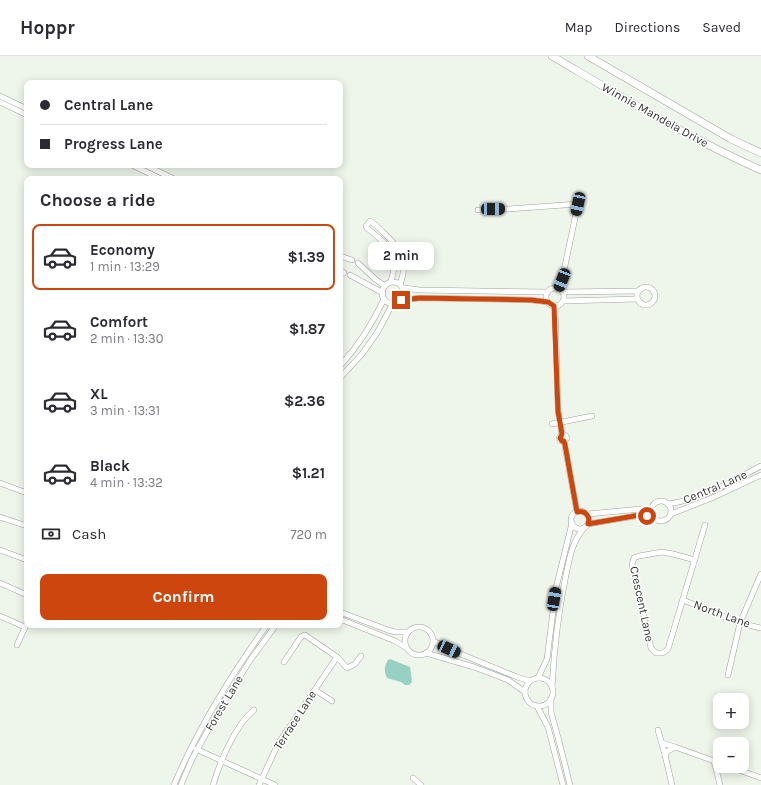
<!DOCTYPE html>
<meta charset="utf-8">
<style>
body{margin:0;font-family:Karla,sans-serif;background:#f2f2f3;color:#2b2b33;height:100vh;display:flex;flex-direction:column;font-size:15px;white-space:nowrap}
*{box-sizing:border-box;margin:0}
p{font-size:13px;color:#7c7c81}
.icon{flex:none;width:22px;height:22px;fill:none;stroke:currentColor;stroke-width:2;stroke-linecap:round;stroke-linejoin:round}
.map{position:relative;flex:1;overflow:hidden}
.sheet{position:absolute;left:24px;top:120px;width:319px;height:452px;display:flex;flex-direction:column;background:#fff;border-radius:8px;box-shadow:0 2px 10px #0003}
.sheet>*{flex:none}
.banner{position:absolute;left:24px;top:24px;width:319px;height:88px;border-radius:8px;box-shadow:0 2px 10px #0003;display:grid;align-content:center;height:88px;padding:0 16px;background:#fff}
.fabs{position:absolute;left:713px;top:637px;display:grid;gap:8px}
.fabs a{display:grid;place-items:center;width:36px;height:36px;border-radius:8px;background:#fff;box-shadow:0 2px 10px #0003;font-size:20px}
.end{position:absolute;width:18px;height:18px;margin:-9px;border:5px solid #cd460d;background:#fff;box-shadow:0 0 0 2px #fff}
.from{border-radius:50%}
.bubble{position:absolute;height:28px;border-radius:8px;background:#fff;box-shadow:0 2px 10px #0003;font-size:13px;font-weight:700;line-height:28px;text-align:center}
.car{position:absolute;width:12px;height:24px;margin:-12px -6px;border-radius:5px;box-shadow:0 0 3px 1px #0007;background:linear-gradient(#222 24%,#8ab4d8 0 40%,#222 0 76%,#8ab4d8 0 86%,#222 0)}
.banner b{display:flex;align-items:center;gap:14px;height:38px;font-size:15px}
.banner b+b{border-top:1px solid #e1e1e2}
.banner i{width:10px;height:10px;background:#2b2b33}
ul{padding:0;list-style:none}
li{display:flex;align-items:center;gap:12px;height:66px;margin:0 8px 6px;padding:0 8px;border:2px solid transparent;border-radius:8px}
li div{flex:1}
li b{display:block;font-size:15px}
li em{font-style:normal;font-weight:700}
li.active{border-color:#cd460d}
li>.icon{width:36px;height:36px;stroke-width:1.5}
h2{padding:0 16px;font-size:18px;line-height:48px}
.pay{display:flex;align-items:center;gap:10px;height:44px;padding:0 16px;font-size:15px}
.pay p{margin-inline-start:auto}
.action{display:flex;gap:8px;margin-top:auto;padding:8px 16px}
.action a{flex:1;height:46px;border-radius:8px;background:#cd460d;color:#fff;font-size:16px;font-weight:700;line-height:46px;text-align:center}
header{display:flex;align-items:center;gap:24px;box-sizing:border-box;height:56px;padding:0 20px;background:#fff;border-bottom:1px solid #e1e1e2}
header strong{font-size:19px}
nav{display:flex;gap:22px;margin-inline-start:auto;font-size:14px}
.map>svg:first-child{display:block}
</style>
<header>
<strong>Hoppr</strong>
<nav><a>Map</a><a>Directions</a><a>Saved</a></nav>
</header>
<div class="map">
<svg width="761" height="729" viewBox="0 0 761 729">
<rect width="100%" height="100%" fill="#eef6eb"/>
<path fill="#98d0c3" d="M390,603L410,611L412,626L409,629H405L401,626L387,622C384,616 384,610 388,604Z"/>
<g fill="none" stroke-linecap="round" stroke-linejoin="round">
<defs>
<g id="street">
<path d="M0,40L27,53"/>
<path d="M0,46L27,59"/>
<path d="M132,109L161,123"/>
<path d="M145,109L174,123"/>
<path d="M478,154L508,153L578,148L562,224L559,233"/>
<path d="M340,200L352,204"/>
<path d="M358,207L375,223L385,230"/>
<path d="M340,214L344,217"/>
<path d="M350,219L383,237"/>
<path d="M391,226C392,220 395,213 394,207C392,191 378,181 367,172L366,170L370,165C375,168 380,173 384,177C400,192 409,206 400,228"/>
<circle cx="393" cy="237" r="11"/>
<circle cx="646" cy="240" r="9"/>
<path d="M403,232L420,234L547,236"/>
<circle cx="555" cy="241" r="9"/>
<path d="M563,236L638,235"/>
<path d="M401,244L420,242L531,244L547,246"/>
<path d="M563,245L637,243"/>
<path d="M555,250L558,355L562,378"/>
<path d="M340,310C359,289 372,269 384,243"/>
<path d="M340,322L362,298L377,277L393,247"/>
<path d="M552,368L592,360"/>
<circle cx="563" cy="382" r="3.5"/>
<path d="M564,385L577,456"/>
<path d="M0,427L27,437"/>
<circle cx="661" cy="455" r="10"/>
<path d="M668,448C701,444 732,425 761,410"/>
<circle cx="580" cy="464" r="9"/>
<path d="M588,458L652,452"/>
<path d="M671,458L714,441L761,419"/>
<path d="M0,461L27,470"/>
<path d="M588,468L642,459L654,462"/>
<path d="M0,494L27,504"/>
<path d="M695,504L673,498L662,496L639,500L634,502L632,508L634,518L651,592L656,597H663L668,593L705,469"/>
<path d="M0,527L27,539"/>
<path d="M683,544L740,567L761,572"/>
<path d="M340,556L388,574L395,576H408"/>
<path d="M0,560L25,571"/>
<path d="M340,563L395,585L405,591"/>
<circle cx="419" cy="585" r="14"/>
<path d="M433,585L463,599L517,621L530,625"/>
<path d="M17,589L27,567"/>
<path d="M426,597L474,611L495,619L508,624L525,636"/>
<path d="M284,606L301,581L305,579L337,601L347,612L355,608L361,600"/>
<path d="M728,619L740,567L761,518"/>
<path d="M538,622L547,603L556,532L572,467"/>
<circle cx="539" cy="636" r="14"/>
<path d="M552,631C554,595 558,559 565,524C569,505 571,487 584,472"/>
<path d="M315,634L332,645"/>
<path d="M551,643V656L559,685L570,729"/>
<path d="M537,650L548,671L563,729"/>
<path d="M658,674L665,699"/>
<path d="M662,687L675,691"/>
<path d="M196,693L275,729"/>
<path d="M714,705L720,729"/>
<path d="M728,710L761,722"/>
<path d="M413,722L421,729"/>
<path d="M174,729C198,672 231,619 267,569"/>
<path d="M181,729L192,703L222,649L251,603L276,569"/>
<path d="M213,729C220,706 235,669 254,654"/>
<path d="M259,729L278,688L337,601"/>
<path d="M672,729L665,699L668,695L675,691L720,707"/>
</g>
<g id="secondary">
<path d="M552,0C620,40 688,82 761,114"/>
<path d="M588,0L731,83L761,97"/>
</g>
</defs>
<use href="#street" stroke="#9da49a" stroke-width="6"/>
<use href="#secondary" stroke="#9da49a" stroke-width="8"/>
<use href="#street" stroke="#fff" stroke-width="5"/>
<use href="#secondary" stroke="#fff" stroke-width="7"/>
</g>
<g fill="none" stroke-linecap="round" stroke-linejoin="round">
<path stroke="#cd460d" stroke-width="5" d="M401,244L420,242L531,244L548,246L554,250L558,355L562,378L560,382L562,385H564L565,389L577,456C585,454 591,460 588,468L640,459L647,460"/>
</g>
<g text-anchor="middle" stroke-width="3" stroke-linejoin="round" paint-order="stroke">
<g font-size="12" fill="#333632" stroke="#fff">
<text transform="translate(655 59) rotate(29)" y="4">Winnie Mandela Drive</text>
<text transform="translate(715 431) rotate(-23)" y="4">Central Lane</text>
<text transform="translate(642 548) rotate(78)" y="4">Crescent Lane</text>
<text transform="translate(722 558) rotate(20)" y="4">North Lane</text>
<text transform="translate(224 647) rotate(-59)" y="4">Forest Lane</text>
<text transform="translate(295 664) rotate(-57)" y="4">Terrace Lane</text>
</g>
</g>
</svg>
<div class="fabs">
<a>+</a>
<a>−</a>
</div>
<i class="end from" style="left:647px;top:460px"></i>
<i class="end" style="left:401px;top:244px"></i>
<div class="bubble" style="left:368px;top:186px;width:66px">2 min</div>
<i class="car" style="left:578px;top:148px;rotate:192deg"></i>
<i class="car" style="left:493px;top:153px;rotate:89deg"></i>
<i class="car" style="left:562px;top:224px;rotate:202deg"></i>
<i class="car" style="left:554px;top:543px;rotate:9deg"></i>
<i class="car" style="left:449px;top:593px;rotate:115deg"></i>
<div class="banner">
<b><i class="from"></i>Central Lane</b>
<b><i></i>Progress Lane</b>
</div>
<section class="sheet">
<h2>Choose a ride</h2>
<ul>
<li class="active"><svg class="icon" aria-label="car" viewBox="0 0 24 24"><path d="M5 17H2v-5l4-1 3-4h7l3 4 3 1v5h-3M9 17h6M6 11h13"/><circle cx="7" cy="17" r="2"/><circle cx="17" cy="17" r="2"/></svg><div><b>Economy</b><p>1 min · 13:29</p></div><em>$1.39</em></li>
<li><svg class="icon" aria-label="car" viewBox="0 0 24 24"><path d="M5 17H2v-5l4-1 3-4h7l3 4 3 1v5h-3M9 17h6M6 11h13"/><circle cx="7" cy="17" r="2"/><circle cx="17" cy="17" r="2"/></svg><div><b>Comfort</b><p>2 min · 13:30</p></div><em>$1.87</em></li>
<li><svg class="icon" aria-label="car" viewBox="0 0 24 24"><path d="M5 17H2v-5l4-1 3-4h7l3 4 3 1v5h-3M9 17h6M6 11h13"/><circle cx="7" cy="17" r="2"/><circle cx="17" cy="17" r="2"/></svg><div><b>XL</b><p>3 min · 13:31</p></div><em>$2.36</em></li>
<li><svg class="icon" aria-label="car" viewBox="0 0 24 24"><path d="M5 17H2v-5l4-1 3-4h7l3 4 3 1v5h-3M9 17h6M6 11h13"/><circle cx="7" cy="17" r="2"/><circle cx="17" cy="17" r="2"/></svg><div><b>Black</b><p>4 min · 13:32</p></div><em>$1.21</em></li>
</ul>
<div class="pay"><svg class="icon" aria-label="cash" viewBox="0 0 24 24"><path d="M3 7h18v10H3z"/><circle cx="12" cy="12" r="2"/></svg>Cash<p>720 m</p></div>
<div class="action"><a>Confirm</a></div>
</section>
</div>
